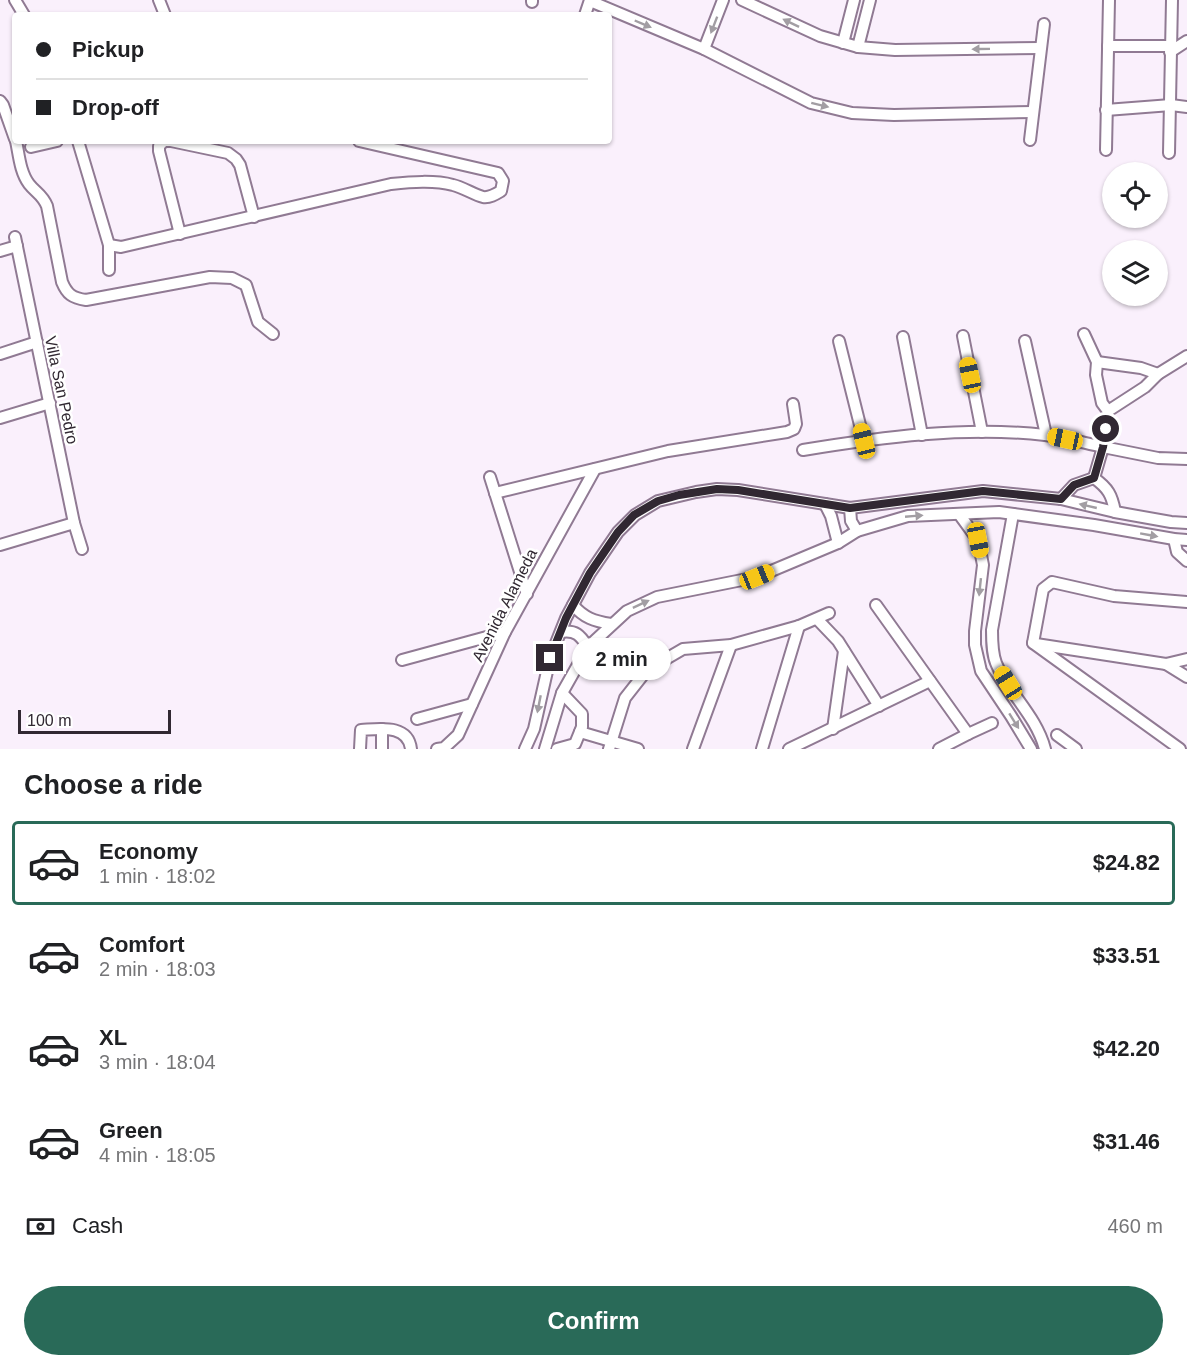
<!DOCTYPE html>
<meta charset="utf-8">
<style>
body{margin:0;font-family:Arial,sans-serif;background:#f2f2f2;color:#202124;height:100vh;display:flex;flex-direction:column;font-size:22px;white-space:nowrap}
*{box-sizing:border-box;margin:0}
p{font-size:20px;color:#757577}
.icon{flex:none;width:33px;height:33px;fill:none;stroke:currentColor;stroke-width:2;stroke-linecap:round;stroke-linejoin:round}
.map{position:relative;height:749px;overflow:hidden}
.sheet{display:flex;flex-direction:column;background:#fff;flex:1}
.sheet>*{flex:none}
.banner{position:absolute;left:12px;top:12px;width:600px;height:132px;border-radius:6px;box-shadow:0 2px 4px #0004;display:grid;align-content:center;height:132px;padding:0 24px;background:#fff}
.tools{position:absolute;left:1102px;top:162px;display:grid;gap:12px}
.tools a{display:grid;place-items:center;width:66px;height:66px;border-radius:50%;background:#fff;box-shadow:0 2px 4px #0004;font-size:30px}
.scale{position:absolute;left:18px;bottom:15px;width:153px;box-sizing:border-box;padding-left:6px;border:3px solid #312832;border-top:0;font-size:16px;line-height:21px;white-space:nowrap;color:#312832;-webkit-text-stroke:4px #fff;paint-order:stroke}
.end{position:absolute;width:27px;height:27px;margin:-14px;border:8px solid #312832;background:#fff;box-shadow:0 0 0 3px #fff}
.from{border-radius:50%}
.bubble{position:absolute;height:42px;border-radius:21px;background:#fff;box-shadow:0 2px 4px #0004;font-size:20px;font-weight:700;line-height:42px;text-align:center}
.car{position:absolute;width:18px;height:36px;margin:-18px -9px;border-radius:8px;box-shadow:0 0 4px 2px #0007;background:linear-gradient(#f5c518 24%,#345 0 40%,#f5c518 0 76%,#345 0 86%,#f5c518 0)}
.banner b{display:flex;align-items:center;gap:21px;height:57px;font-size:22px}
.banner b+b{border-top:2px solid #e0e0e0}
.banner i{width:15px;height:15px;background:#202124}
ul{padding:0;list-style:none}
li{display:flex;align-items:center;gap:18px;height:84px;margin:0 12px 9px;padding:0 12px;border:3px solid transparent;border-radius:6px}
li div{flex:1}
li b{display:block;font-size:22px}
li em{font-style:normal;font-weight:700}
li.on{border-color:#296a58}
li>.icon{width:54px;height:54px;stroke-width:1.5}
h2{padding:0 24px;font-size:27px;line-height:72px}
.pay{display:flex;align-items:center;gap:15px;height:66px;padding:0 24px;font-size:22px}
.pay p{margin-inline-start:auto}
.action{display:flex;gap:12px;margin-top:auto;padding:12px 24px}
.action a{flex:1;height:69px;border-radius:36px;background:#296a58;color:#fff;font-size:24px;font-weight:700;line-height:69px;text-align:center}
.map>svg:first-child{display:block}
</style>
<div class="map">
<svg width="1187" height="749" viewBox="0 0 1187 749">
<rect width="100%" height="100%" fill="#faf0fc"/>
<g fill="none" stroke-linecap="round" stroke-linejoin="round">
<defs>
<g id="street">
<path d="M15,0L24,15"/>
<path d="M159,0L165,15"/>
<path d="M742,0L820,36L858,47L895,50L1040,48"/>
<path d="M590,1L704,49L811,103L852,113L894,115L1033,112"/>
<path d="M532,2V0"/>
<path d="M585,15L590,0"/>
<path d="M843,43L854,0"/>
<path d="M1108,46H1170"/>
<path d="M858,47L870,0"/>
<path d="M704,49L723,0"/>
<path d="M1170,52L1187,41"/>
<path d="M0,101L3,105L15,139"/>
<path d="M1106,110L1171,105L1187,107"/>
<path d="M1030,140L1044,24"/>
<path d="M16,141C19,155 20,172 29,184C36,193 42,194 47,206L62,282C67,294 72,298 86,300L210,277L232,278L246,285L258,322L273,334"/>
<path d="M78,141L109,245V270"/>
<path d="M31,147L57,141"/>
<path d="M1106,150L1109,0"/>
<path d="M1169,153L1172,0"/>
<path d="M180,234L159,151V146L164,141H171L228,153L236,159L240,165L254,217"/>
<path d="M15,237L74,523L82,549"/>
<path d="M109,245L121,247L391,184C411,182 434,180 453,185C462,187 475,195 483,197C490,198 496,194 501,191L503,181L498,173L359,141"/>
<path d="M0,251L17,246"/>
<path d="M963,336L982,432"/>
<path d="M903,337L922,435"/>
<path d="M839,341L864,441"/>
<path d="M1025,341L1046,435"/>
<path d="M0,354L37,342"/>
<path d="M1097,362L1141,368L1158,374L1145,387L1108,411"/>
<path d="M1158,374L1187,356"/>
<path d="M0,418L50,403"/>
<path d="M803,450C882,437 965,426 1045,435C1064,437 1084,443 1103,447L1108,411L1102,403L1096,375L1097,362L1084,334"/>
<path d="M490,477L527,594"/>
<path d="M1094,478L1103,447L1158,458L1187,459"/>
<path d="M1094,478C1108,488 1112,495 1115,512"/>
<path d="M495,493L668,451L787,432L794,429L796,424L793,404"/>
<path d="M1061,499L1074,485L1094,478"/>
<path d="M825,504L831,516L838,543"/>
<path d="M850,508L851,521L857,531"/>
<path d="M959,514L978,540L983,565L975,631V645L981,671L1011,716L1031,749"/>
<path d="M1013,514L992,630C992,641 992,653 996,663C1008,693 1036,715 1045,749"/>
<path d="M1174,539L1177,552L1187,561"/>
<path d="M0,545L74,523"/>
<path d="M573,605C584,618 594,621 611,624"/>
<path d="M876,605L968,734L939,749"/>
<path d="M817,619L838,641L879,706"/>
<path d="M561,632C576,630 580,635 588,647"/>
<path d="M1033,643L1043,589L1052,582L1114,596L1187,602"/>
<path d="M1033,643L1180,749"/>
<path d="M1036,644L1166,664L1187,659"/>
<path d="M402,660L505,632"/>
<path d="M1166,664L1187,677"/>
<path d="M417,719L472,704"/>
<path d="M833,729L844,651"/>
<path d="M580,732L638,749"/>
<path d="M968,734L992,723"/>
<path d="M1057,735L1076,749"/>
<path d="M360,749L361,730C380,729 408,724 411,749"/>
<path d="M382,749V729"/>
<path d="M437,749L444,748L458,735L505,632L595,469"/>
<path d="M525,749L534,729L550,658L566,618L590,573L618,532L635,515L658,501L696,492L717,489L738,490L850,508L983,491L1061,499L1115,512L1171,522L1187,523"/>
<path d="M545,749L562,693L588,647L627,611L657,597L757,577L838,543L857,531L908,516L999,512L1094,525L1174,539L1187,540"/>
<path d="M557,749L575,744L582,727V714L562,693"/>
<path d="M609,749L625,698L647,670L683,649L731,645L799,626L829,613"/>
<path d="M693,749L731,645"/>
<path d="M762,749L799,626"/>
<path d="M789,749L930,681"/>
</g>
</defs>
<use href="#street" stroke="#907a93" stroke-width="14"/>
<use href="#street" stroke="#fff" stroke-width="10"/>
</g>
<defs><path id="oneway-solid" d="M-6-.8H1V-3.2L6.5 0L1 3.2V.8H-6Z" transform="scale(1.5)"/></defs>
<g fill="#a29ea3">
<use href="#oneway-solid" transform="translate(791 23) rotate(-154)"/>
<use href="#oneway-solid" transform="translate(643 24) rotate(23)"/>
<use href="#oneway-solid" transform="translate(714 25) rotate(111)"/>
<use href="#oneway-solid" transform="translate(981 49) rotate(179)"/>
<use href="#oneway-solid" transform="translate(820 105) rotate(14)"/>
<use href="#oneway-solid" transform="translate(1088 506) rotate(-167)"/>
<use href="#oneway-solid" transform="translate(914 516) rotate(-5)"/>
<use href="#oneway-solid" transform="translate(1149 535) rotate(10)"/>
<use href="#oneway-solid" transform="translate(980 587) rotate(96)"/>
<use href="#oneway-solid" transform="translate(641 604) rotate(-25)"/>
<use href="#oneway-solid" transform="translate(539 704) rotate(101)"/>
<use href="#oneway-solid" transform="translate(1014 721) rotate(58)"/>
</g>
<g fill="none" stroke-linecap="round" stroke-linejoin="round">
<path stroke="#312832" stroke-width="8" d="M550,658L566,618L590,573L618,532L634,515L658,501L679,495L717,489L738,490L850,508L983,491L1061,499L1074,485L1094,478L1103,447L1106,429"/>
</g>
<g text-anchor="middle" stroke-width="5" stroke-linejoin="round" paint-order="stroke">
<g font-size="16" fill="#312832" stroke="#fff">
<text transform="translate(62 390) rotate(78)" y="6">Villa San Pedro</text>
<text transform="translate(504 605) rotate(-63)" y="6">Avenida Alameda</text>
</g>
</g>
</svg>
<div class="tools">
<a><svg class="icon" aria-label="locate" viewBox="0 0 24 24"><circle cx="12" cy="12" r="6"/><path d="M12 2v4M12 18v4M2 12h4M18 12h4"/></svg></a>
<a><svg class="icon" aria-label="layers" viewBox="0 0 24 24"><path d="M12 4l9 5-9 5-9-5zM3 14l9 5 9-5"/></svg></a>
</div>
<div class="scale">100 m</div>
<i class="end from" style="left:1106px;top:429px"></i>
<i class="end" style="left:550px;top:658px"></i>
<div class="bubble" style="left:572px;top:638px;width:99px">2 min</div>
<i class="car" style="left:970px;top:375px;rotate:348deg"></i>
<i class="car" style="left:1065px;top:439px;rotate:282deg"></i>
<i class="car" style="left:864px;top:441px;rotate:346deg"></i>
<i class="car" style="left:978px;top:540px;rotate:169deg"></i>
<i class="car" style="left:757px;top:577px;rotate:68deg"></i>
<i class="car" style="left:1008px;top:683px;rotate:328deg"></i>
<div class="banner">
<b><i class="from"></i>Pickup</b>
<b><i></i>Drop-off</b>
</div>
</div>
<section class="sheet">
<h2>Choose a ride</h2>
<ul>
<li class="on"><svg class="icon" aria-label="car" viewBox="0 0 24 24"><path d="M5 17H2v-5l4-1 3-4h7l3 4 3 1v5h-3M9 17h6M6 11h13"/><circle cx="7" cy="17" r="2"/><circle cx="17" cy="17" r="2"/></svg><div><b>Economy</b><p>1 min · 18:02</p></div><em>$24.82</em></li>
<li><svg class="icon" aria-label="car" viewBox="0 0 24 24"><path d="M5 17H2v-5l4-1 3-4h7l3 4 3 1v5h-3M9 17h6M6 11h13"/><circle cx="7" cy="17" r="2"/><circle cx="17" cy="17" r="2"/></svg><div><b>Comfort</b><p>2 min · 18:03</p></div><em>$33.51</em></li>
<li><svg class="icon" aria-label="car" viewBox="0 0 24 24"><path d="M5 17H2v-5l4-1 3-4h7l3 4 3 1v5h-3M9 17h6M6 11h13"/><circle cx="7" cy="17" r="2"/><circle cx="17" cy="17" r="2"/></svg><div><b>XL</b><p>3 min · 18:04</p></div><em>$42.20</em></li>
<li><svg class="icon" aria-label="car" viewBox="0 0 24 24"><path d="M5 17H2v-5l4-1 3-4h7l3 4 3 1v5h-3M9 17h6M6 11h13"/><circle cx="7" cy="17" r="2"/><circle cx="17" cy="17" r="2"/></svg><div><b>Green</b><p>4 min · 18:05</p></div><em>$31.46</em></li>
</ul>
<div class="pay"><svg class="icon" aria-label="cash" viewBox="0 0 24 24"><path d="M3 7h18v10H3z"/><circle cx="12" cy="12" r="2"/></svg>Cash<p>460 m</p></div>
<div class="action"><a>Confirm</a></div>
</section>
